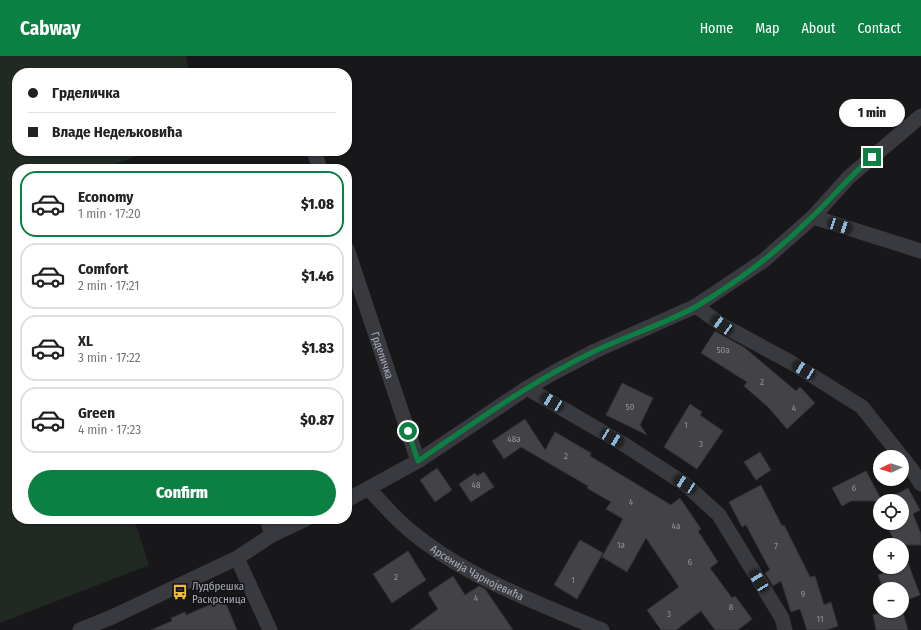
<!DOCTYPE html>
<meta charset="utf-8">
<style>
body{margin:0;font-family:"Fira Sans Condensed",sans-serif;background:#f6f6f6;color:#222;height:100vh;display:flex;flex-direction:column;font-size:15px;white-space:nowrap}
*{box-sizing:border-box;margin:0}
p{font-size:13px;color:#767676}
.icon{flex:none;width:22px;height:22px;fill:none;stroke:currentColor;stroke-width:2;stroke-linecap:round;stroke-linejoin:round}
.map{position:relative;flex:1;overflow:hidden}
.panel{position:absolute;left:12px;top:108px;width:340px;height:360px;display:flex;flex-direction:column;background:#fff;border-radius:16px;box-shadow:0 1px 3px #0004}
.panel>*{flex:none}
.banner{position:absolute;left:12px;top:12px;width:340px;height:88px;border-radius:16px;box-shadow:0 1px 3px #0004;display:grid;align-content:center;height:88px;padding:0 16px;background:#fff}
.needle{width:26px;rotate:266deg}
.controls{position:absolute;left:873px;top:394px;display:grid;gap:8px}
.controls a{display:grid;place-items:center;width:36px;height:36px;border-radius:50%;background:#fff;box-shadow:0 1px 3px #0004;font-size:20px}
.end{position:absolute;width:18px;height:18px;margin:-9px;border:5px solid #0b8043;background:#fff;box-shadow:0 0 0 2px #fff}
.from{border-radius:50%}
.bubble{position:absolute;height:28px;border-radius:14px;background:#fff;box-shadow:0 1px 3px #0004;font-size:13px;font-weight:800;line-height:28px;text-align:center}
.car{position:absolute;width:12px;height:24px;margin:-12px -6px;border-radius:5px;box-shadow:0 0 3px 1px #0007;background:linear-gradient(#222 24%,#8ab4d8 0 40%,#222 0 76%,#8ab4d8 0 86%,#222 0)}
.banner b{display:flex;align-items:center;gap:14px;height:38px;font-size:15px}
.banner b+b{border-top:1px solid #e0e0e0}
.banner i{width:10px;height:10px;background:#222}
ul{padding:7px 0 0;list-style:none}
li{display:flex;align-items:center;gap:12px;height:66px;margin:0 8px 6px;padding:0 8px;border:2px solid #e0e0e0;border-radius:16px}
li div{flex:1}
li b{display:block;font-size:15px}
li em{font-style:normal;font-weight:800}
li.current{border-color:#0b8043}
li>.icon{width:36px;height:36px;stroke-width:1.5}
.button{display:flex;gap:8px;margin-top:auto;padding:8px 16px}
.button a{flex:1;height:46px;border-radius:24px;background:#0b8043;color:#fff;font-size:16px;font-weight:800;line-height:46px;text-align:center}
header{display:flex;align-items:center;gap:24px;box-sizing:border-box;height:56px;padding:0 20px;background:#0b8043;color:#fff}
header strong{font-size:19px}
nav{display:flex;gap:22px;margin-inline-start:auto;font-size:14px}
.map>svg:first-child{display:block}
</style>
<header>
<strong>Cabway</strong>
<nav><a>Home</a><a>Map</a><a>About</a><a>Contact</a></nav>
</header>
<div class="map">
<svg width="921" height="574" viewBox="0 0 921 574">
<rect width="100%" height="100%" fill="#18181a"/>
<path fill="#202922" d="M0,0H186L189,17H17V95H151L100,113H17V463H134L149,509L0,567Z"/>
<g fill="#434347" stroke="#333236">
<path d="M715,275L745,292L796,335L800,331L815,347L787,373L768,351L744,330L747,326L701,297Z"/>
<path d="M622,327L653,342L640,369L647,379L606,359Z"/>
<path d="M690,348L702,356L700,359L723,375L697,413L664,391Z"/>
<path d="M525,363L545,394L555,376L591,397L590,400L671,449L680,442L701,473L698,475L718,506L710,512L732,542L735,540L752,563L738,574H715L701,555L676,574H661L647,554L679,531L646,482L627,516L602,501L623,463L606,453L611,446L587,432L588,430L521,391L504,403L492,385Z"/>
<path d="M760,396L771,414L756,424L744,406Z"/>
<path d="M437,412L452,434L435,446L420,424Z"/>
<path d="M866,415L882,445H851L842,450L832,432Z"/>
<path d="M484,416L494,431L471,446L459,428L475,417L477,420Z"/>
<path d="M761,429L782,470L784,469L810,521L815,520L824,549L831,546L838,570L826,574H807L800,553L791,556L781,525L773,530L765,517L770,514L746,469L742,471L729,446Z"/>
<path d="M908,432L920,454L913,458L921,478V489H897L885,467H902V445H884Z"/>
<path d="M580,484L603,497L577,543L554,529Z"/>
<path d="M408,495L426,524L392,547L373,518Z"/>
<path d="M908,507L920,539L902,546V533H883L878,519Z"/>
<path d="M453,520L465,539L479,530L485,533L513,574H410L438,553L428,537Z"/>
<path d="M224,543L237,574H151L172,565L171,562L185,556L186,559Z"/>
<path d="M902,553L908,574H876L873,559L887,555H902Z"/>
</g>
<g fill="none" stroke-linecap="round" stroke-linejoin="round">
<g stroke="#393a3f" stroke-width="15">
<path d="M314,95L320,113"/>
<path d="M813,161L921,195"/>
<path id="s1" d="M347,193L418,405"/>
<path d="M696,250L722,269L792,307L862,351L912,414L921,428"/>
<path d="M527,332L625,389L685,428L719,459L782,562L785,574"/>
<path id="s2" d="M369,433C381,446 394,461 407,472C463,520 535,546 602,574"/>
<path d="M347,444L418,405L527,332L553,317L595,295L696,250L763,205L813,161L849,121L921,60"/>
<path d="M267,463L272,479"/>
<path d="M237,502L270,574"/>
<path d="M80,574L112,561L237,502L272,479L306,463"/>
</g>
</g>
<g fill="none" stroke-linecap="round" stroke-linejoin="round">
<path stroke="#0b8043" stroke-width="5" d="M408,375L418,405C475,366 532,325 595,295C628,279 665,268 697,250C739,225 778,195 812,161C833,141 850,120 872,101"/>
</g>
<defs>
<symbol id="bus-bare" viewBox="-9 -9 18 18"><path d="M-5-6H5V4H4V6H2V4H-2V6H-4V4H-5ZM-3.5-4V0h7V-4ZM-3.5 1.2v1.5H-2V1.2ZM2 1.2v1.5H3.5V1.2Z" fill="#f0c03b" stroke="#131315" stroke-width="2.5" paint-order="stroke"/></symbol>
</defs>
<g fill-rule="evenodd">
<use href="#bus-bare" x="169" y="525" width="22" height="22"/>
</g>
<g text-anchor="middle" stroke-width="3" stroke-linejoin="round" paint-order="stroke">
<g font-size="9" fill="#91939d">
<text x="723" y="297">50a</text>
<text x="762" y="329">2</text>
<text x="630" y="354">50</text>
<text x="794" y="355">4</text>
<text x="686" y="372">1</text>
<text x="514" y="386">48a</text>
<text x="701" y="391">3</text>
<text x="566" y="403">2</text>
<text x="476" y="432">48</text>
<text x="854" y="435">6</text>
<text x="631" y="449">4</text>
<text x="676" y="473">4a</text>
<text x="621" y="492">1a</text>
<text x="776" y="493">7</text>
<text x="690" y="509">6</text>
<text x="396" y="524">2</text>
<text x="573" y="527">1</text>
<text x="803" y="541">9</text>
<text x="476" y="545">4</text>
<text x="731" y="554">8</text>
<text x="669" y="561">3</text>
<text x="820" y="566">11</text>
</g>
<g font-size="11" fill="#abaeba" stroke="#131315">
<text dy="4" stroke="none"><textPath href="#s1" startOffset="112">Грделичка</textPath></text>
<text dy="4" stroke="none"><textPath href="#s2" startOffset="138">Арсенија Чарнојевића</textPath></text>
</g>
<g font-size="11" fill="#abaeba" stroke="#131315" text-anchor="start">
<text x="192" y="534">Лудбрешка<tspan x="192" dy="13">Раскрсница</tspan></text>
</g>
</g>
</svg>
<div class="controls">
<a><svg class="needle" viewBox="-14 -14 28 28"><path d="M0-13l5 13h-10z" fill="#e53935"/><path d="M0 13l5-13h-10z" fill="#767676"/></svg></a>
<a><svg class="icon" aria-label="locate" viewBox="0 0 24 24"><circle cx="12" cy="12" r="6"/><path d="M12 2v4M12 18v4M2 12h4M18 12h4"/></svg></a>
<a>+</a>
<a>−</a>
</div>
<i class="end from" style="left:408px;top:375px"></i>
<i class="end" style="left:872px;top:101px"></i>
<div class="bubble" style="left:839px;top:43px;width:66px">1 min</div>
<i class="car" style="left:840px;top:170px;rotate:108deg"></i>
<i class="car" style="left:722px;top:269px;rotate:306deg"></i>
<i class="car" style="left:804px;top:314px;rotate:302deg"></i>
<i class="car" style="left:552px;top:346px;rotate:301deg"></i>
<i class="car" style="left:612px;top:382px;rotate:121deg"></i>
<i class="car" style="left:685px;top:428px;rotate:303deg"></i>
<i class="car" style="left:759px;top:525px;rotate:328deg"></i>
<div class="banner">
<b><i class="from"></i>Грделичка</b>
<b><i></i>Владе Недељковића</b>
</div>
<section class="panel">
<ul>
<li class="current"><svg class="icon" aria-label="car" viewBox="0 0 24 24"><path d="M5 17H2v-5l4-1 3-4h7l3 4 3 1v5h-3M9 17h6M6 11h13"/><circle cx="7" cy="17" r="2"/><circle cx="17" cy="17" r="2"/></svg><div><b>Economy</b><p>1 min · 17:20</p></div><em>$1.08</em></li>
<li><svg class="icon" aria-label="car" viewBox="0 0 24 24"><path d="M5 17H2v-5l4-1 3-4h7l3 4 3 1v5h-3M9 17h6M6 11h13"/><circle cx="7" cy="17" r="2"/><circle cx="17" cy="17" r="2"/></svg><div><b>Comfort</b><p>2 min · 17:21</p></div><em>$1.46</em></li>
<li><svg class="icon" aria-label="car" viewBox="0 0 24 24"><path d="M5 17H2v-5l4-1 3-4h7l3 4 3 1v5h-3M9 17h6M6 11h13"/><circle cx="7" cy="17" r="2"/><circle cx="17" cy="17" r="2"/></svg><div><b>XL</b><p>3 min · 17:22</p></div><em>$1.83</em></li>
<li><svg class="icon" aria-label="car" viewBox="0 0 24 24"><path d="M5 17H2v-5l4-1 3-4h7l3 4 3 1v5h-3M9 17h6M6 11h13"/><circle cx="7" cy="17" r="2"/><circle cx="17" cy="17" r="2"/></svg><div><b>Green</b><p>4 min · 17:23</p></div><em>$0.87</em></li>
</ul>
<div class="button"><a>Confirm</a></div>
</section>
</div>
